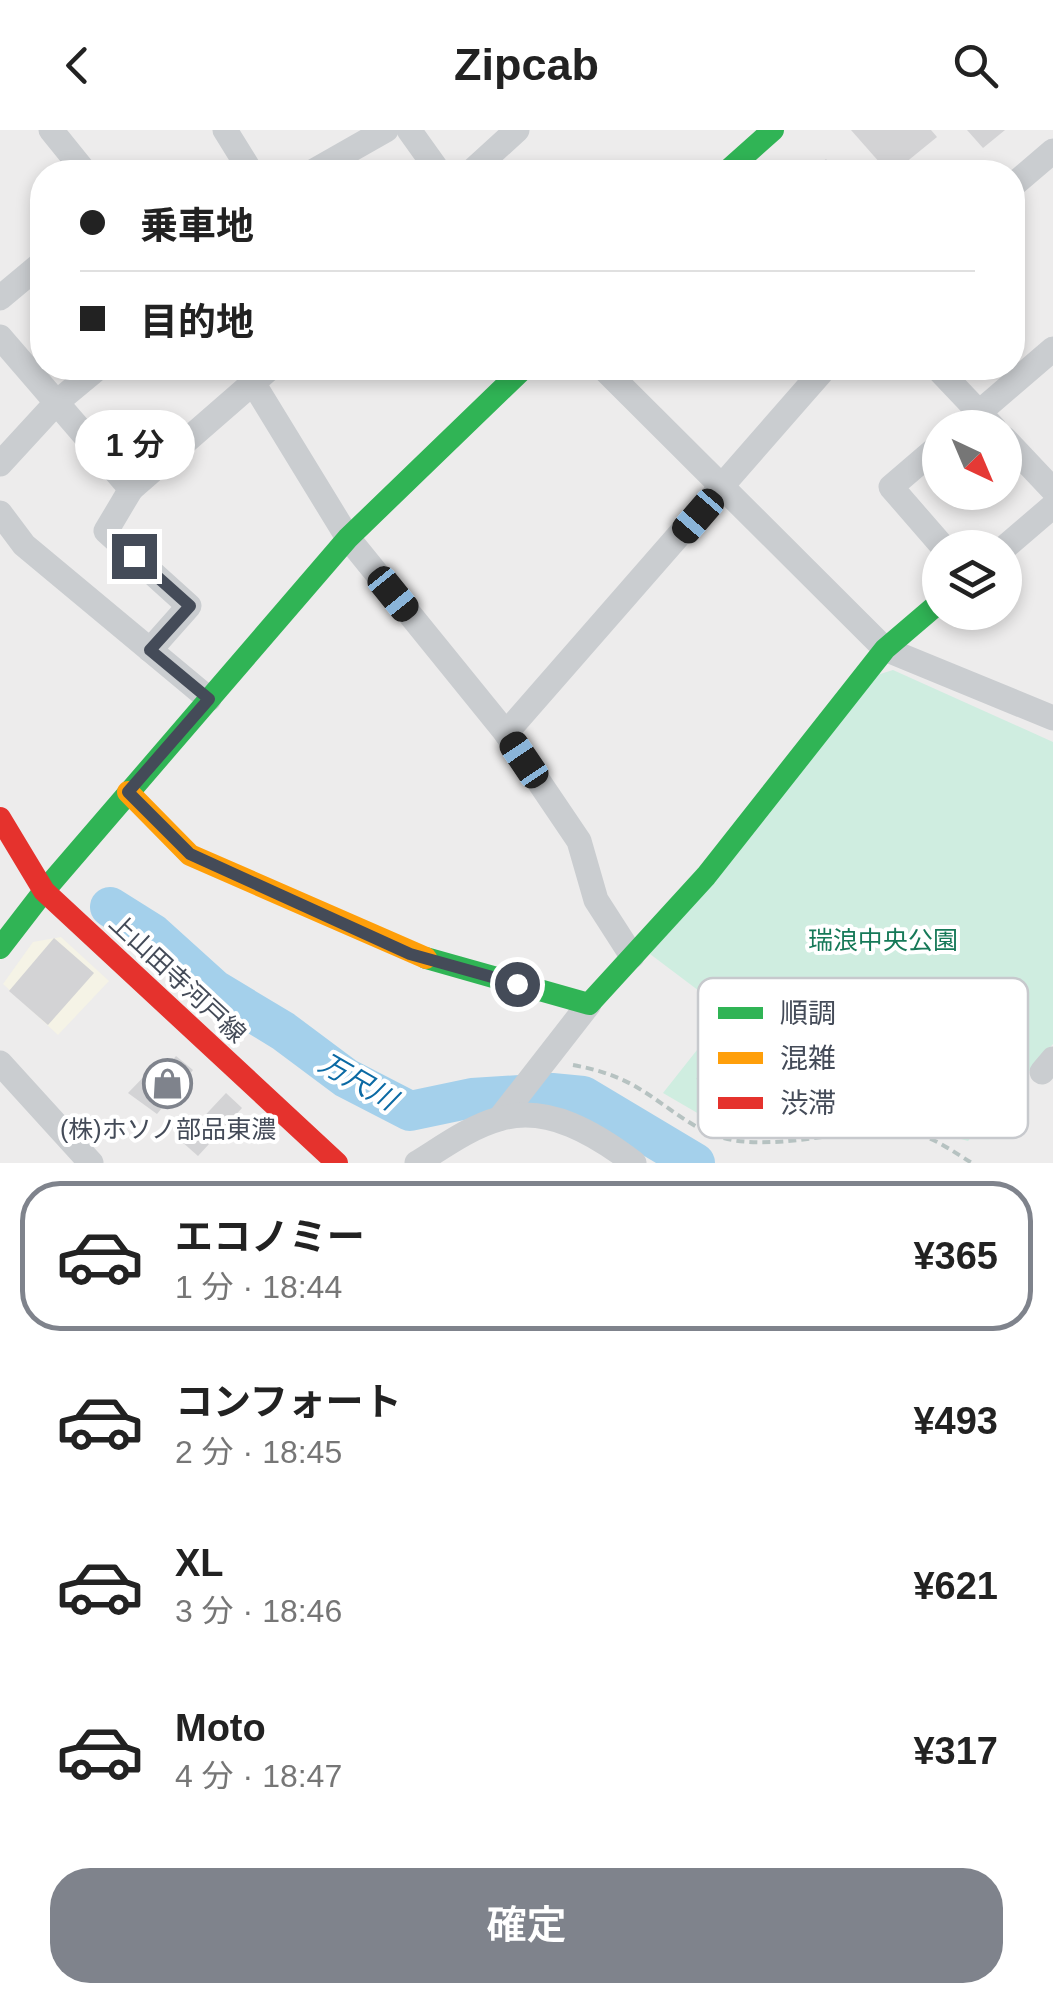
<!DOCTYPE html>
<html lang="ja">
<meta charset="utf-8">
<style>
body{margin:0;font-family:Helvetica,"Noto Sans JP",sans-serif;background:#f6f6f6;color:#222;height:100vh;display:flex;flex-direction:column;font-size:38px;white-space:nowrap}
*{box-sizing:border-box;margin:0}
p{font-size:32px;color:#767676}
.icon{flex:none;width:55px;height:55px;fill:none;stroke:currentColor;stroke-width:2;stroke-linecap:round;stroke-linejoin:round}
.map{position:relative;height:1033px;overflow:hidden}
.panel{display:flex;flex-direction:column;background:#fff;flex:1}
.panel>*{flex:none}
.top-card{position:absolute;left:30px;top:30px;width:995px;height:220px;border-radius:40px;box-shadow:0 5px 15px #0003;display:grid;align-content:center;height:220px;padding:0 50px;background:#fff}
.needle{width:65px;rotate:136deg}
.tools{position:absolute;left:922px;top:280px;display:grid;gap:20px}
.tools a{display:grid;place-items:center;width:100px;height:100px;border-radius:50%;background:#fff;box-shadow:0 5px 15px #0003;font-size:50px}
.end{position:absolute;width:45px;height:45px;margin:-22px;border:12px solid #444b58;background:#fff;box-shadow:0 0 0 5px #fff}
.from{border-radius:50%}
.bubble{position:absolute;height:70px;border-radius:35px;background:#fff;box-shadow:0 5px 15px #0003;font-size:32px;font-weight:600;line-height:70px;text-align:center}
.car{position:absolute;width:30px;height:60px;margin:-30px -15px;border-radius:12px;box-shadow:0 0 8px 2px #0007;background:linear-gradient(#222 24%,#8ab4d8 0 40%,#222 0 76%,#8ab4d8 0 86%,#222 0)}
.top-card b{display:flex;align-items:center;gap:35px;height:95px;font-size:38px}
.top-card b+b{border-top:2px solid #e0e0e0}
.top-card i{width:25px;height:25px;background:#222}
ul{padding:18px 0 0;list-style:none}
li{display:flex;align-items:center;gap:30px;height:150px;margin:0 20px 15px;padding:0 30px;border:5px solid transparent;border-radius:40px}
li div{flex:1}
li b{display:block;font-size:38px}
li em{font-style:normal;font-weight:600}
li.on{border-color:#7f838c}
li>.icon{width:90px;height:90px;stroke-width:1.5}
.action{display:flex;gap:20px;margin-top:auto;padding:20px 50px}
.action a{flex:1;height:115px;border-radius:40px;background:#7f838c;color:#fff;font-size:40px;font-weight:600;line-height:115px;text-align:center}
header{display:flex;justify-content:space-between;align-items:center;height:130px;padding:0 50px;background:#fff;font-size:45px;font-weight:600}
.map>svg:first-child{display:block}
</style>
<header><svg class="icon" aria-label="back" viewBox="0 0 24 24"><path d="M15 5l-7 7 7 7"/></svg>Zipcab<svg class="icon" aria-label="search" viewBox="0 0 24 24"><circle cx="10" cy="10" r="6"/><path d="M15 15l6 6"/></svg></header>
<div class="map">
<svg width="1053" height="1033" viewBox="0 0 1053 1033">
<rect width="100%" height="100%" fill="#edecec"/>
<path fill="#f5f3e6" d="M61,807L109,851L58,905L3,854L33,812Z"/>
<path fill="#cfede0" d="M893,540L1053,612V914L968,1011L915,996L730,1002L663,963L727,882L650,824L874,546Z"/>
<g fill="none" stroke-linecap="round" stroke-linejoin="round">
<path stroke="#a4d0eb" stroke-width="40" d="M110,777L153,804L215,860L283,901L346,948L410,981L472,968L552,963L583,966L695,1033"/>
</g>
<g fill="#d3d3d5">
<path d="M851,0H931L937,7L894,42H888Z"/>
<path d="M967,0H1005L983,18Z"/>
<path d="M826,29L838,42H801L814,31L818,36Z"/>
<path d="M54,808L94,843L48,895L9,861Z"/>
<path d="M176,926L193,940L157,984L128,963L161,929L171,932Z"/>
<path d="M226,963L242,978L198,1026L181,1011Z"/>
</g>
<g fill="none" stroke-linecap="round" stroke-linejoin="round">
<g stroke="#b6c2c1" stroke-width="4" stroke-dasharray="8 5" stroke-linecap="butt">
<path d="M733,894L698,944L701,961L724,971L876,992L881,1003"/>
<path d="M573,935C594,939 612,944 631,954C665,972 693,1003 732,1010C793,1020 856,993 917,1005C936,1008 955,1023 972,1033"/>
<path d="M917,1005L925,989L965,982L1002,988L1027,958"/>
</g>
<g stroke="#cacdd0" stroke-width="25">
<path d="M51,0L85,42"/>
<path d="M225,0L251,42"/>
<path d="M409,0L439,42"/>
<path d="M312,42L386,0"/>
<path d="M471,42L517,0"/>
<path d="M1012,56L1053,21"/>
<path d="M0,168L42,133"/>
<path d="M0,207L131,359L270,238"/>
<path d="M244,238L348,408L506,603L579,711L596,770L632,826"/>
<path d="M603,238L885,519L1053,588"/>
<path d="M937,238L994,298"/>
<path d="M961,298L1053,219"/>
<path d="M1005,309L1053,360"/>
<path d="M940,315L891,357L944,418"/>
<path d="M0,334L57,272L98,238"/>
<path d="M131,359L106,401L189,476L150,520"/>
<path d="M0,383L24,415L209,569"/>
<path d="M1004,418L1053,376"/>
<path d="M506,603L825,238"/>
<path d="M0,933L91,1033"/>
<path d="M1042,942L1053,929"/>
<path d="M501,987L589,874"/>
<path d="M417,1033C443,1017 470,997 499,989C548,974 597,1005 634,1033"/>
</g>
<g stroke="#30b455" stroke-width="22">
<path d="M726,42L773,0"/>
<path d="M0,818L44,761L348,408L524,238"/>
<path d="M426,828L589,874L706,746L885,519L940,472"/>
</g>
<path stroke="#ff9f0a" stroke-width="22" d="M128,662L190,725L426,828"/>
<path stroke="#e5322d" stroke-width="22" d="M0,688L44,761L337,1033"/>
</g>
<g fill="none" stroke-linecap="round" stroke-linejoin="round">
<path stroke="#444b58" stroke-width="12" d="M134,426L190,476L150,520L209,569L128,662L190,724L410,824L517,854"/>
</g>
<defs>
<symbol id="shop-ring" viewBox="-11 -11 22 22"><circle r="9.5" fill="#fff" stroke="#7f838c" stroke-width="1.5"/><path d="M-5-2.5h2.3a2.7 3.5 0 0 1 5.4 0H5L5.5 6h-11ZM-1.5-2.5h3a1.5 2.3 0 0 0-3 0Z" fill="#7f838c"/></symbol>
</defs>
<g fill-rule="evenodd">
<use href="#shop-ring" x="140" y="926" width="55" height="55"/>
</g>
<g text-anchor="middle" stroke-width="8" stroke-linejoin="round" paint-order="stroke">
<g font-size="25" fill="#167958" stroke="#fff">
<text x="883" y="819">瑞浪中央公園</text>
</g>
<g font-size="25" fill="#444b58" stroke="#fff">
<text transform="translate(178 848) rotate(43)" y="9">上山田寺河戸線</text>
</g>
<g font-size="25" fill="#444b58" stroke="#fff">
<text x="168" y="1008">(株)ホソノ部品東濃</text>
</g>
<g font-size="28" font-style="italic" fill="#0b6aa4" stroke="#fff">
<text transform="translate(358 951) rotate(30)" y="10">万尺川</text>
</g>
</g>
<rect x="698" y="848" width="330" height="160" rx="15" fill="#fff" stroke="#c7c9cd" stroke-width="2.5"/>
<rect x="718" y="877" width="45" height="12" fill="#30b455"/>
<rect x="718" y="922" width="45" height="12" fill="#ff9f0a"/>
<rect x="718" y="967" width="45" height="12" fill="#e5322d"/>
<g font-size="28" fill="#444b58">
<text x="780" y="893">順調</text>
<text x="780" y="938">混雑</text>
<text x="780" y="983">渋滞</text>
</g>
</svg>
<div class="tools">
<a><svg class="needle" viewBox="-14 -14 28 28"><path d="M0-13l5 13h-10z" fill="#e53935"/><path d="M0 13l5-13h-10z" fill="#767676"/></svg></a>
<a><svg class="icon" aria-label="layers" viewBox="0 0 24 24"><path d="M12 4l9 5-9 5-9-5zM3 14l9 5 9-5"/></svg></a>
</div>
<i class="end from" style="left:517px;top:854px"></i>
<i class="end" style="left:134px;top:426px"></i>
<div class="bubble" style="left:75px;top:280px;width:120px">1 分</div>
<i class="car" style="left:698px;top:386px;rotate:221deg"></i>
<i class="car" style="left:393px;top:464px;rotate:141deg"></i>
<i class="car" style="left:524px;top:630px;rotate:326deg"></i>
<div class="top-card">
<b><i class="from"></i>乗車地</b>
<b><i></i>目的地</b>
</div>
</div>
<section class="panel">
<ul>
<li class="on"><svg class="icon" aria-label="car" viewBox="0 0 24 24"><path d="M5 17H2v-5l4-1 3-4h7l3 4 3 1v5h-3M9 17h6M6 11h13"/><circle cx="7" cy="17" r="2"/><circle cx="17" cy="17" r="2"/></svg><div><b>エコノミー</b><p>1 分 · 18:44</p></div><em>¥365</em></li>
<li><svg class="icon" aria-label="car" viewBox="0 0 24 24"><path d="M5 17H2v-5l4-1 3-4h7l3 4 3 1v5h-3M9 17h6M6 11h13"/><circle cx="7" cy="17" r="2"/><circle cx="17" cy="17" r="2"/></svg><div><b>コンフォート</b><p>2 分 · 18:45</p></div><em>¥493</em></li>
<li><svg class="icon" aria-label="car" viewBox="0 0 24 24"><path d="M5 17H2v-5l4-1 3-4h7l3 4 3 1v5h-3M9 17h6M6 11h13"/><circle cx="7" cy="17" r="2"/><circle cx="17" cy="17" r="2"/></svg><div><b>XL</b><p>3 分 · 18:46</p></div><em>¥621</em></li>
<li><svg class="icon" aria-label="car" viewBox="0 0 24 24"><path d="M5 17H2v-5l4-1 3-4h7l3 4 3 1v5h-3M9 17h6M6 11h13"/><circle cx="7" cy="17" r="2"/><circle cx="17" cy="17" r="2"/></svg><div><b>Moto</b><p>4 分 · 18:47</p></div><em>¥317</em></li>
</ul>
<div class="action"><a>確定</a></div>
</section>
